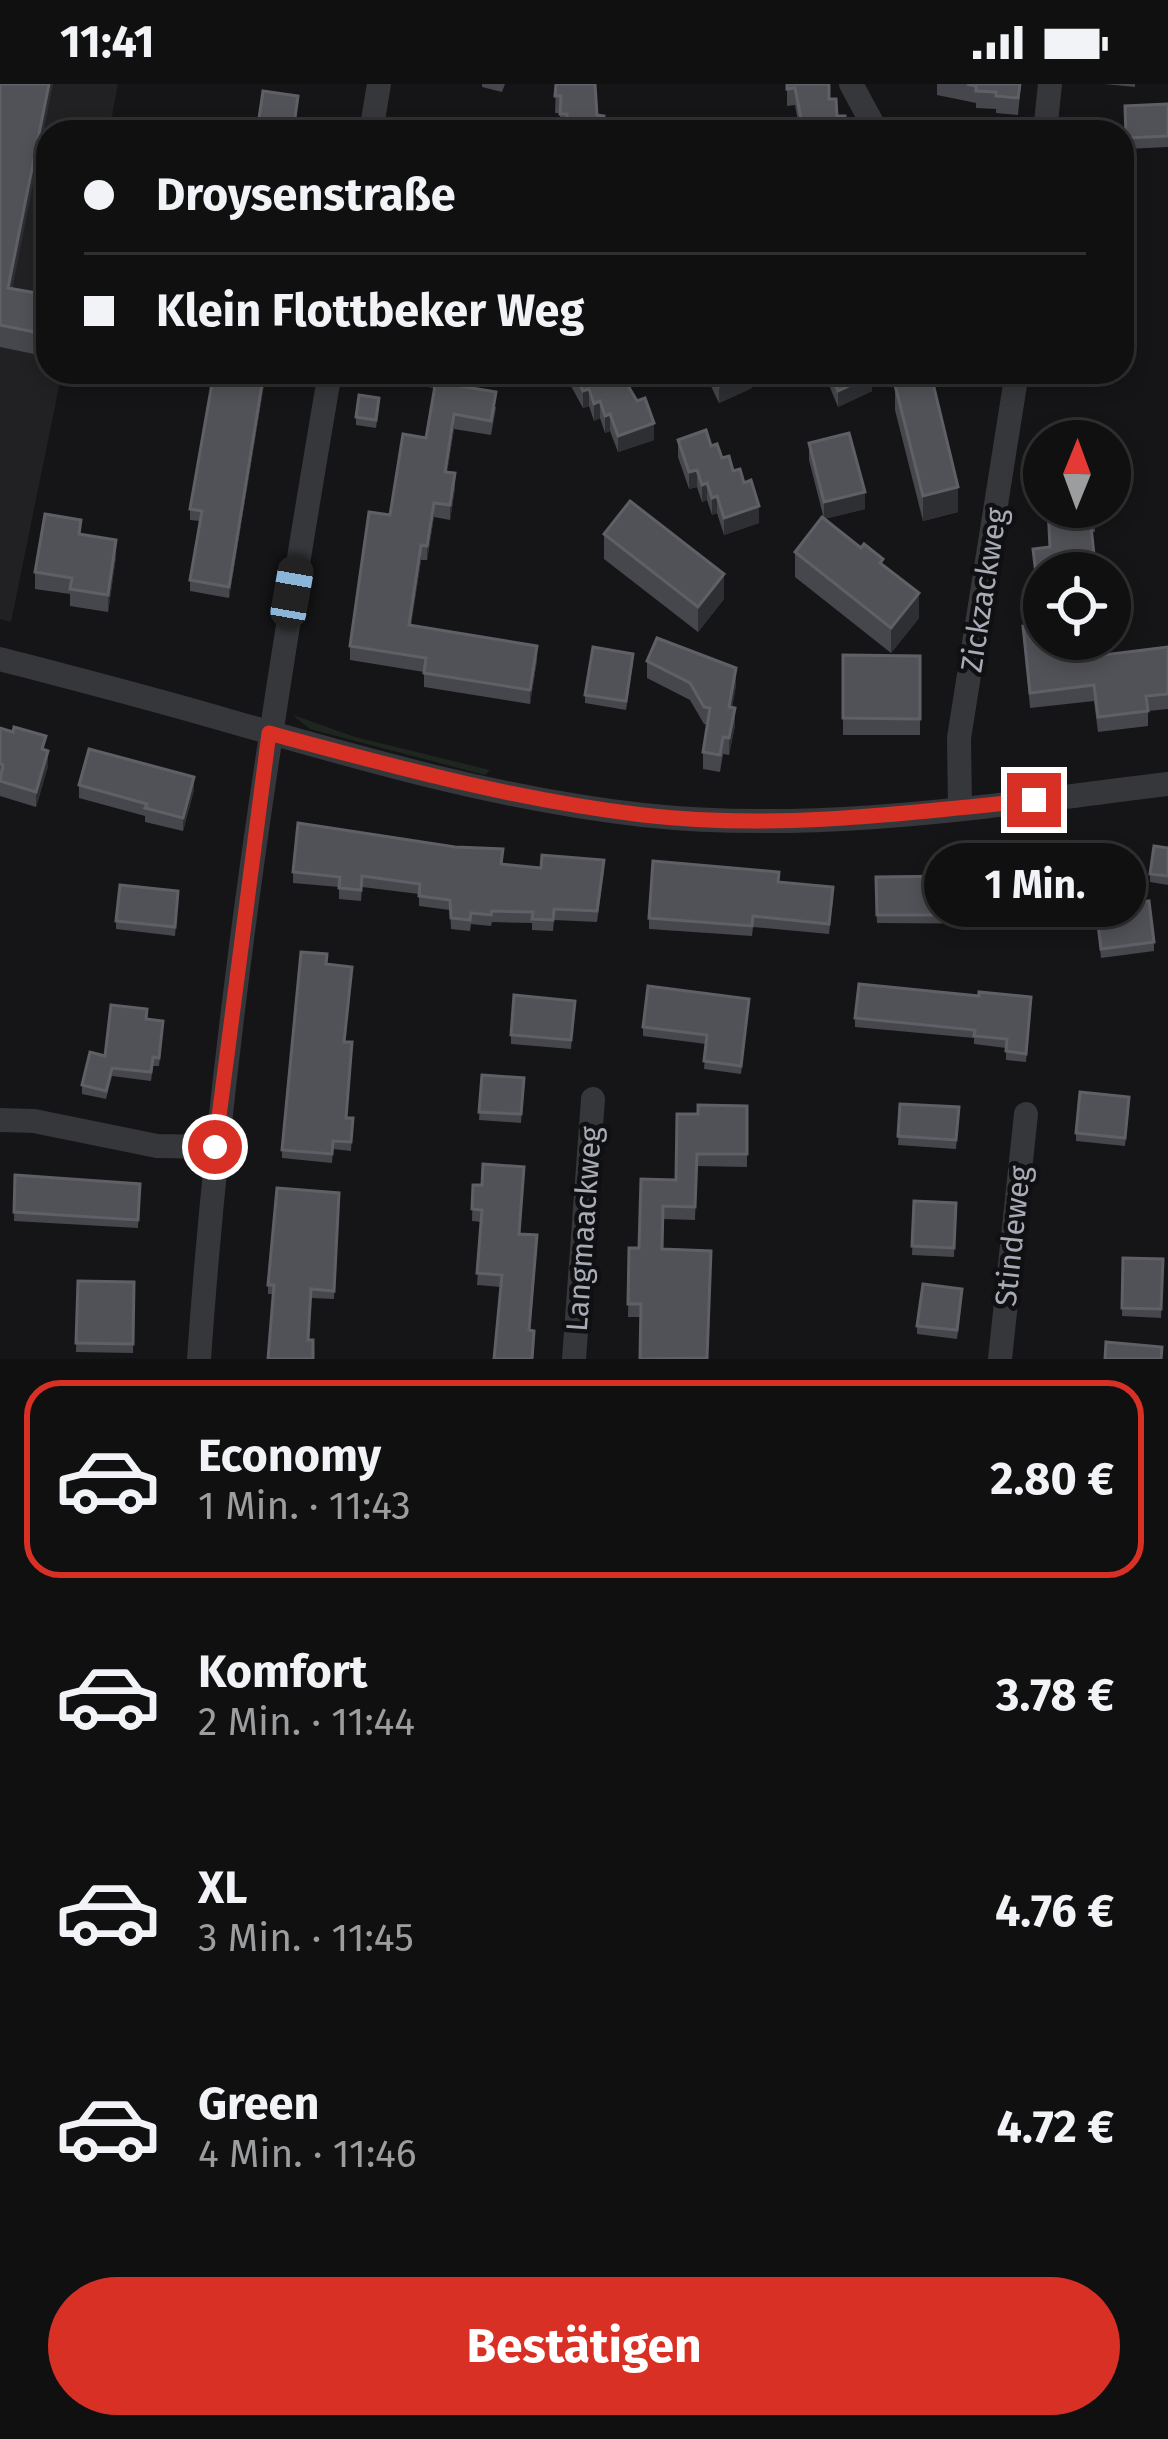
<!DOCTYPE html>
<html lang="de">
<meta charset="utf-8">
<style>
body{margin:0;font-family:"Fira Sans",sans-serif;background:#19191a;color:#f1f3f6;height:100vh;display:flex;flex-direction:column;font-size:45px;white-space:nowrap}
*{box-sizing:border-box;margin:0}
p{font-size:39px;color:#9c9d9f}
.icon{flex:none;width:66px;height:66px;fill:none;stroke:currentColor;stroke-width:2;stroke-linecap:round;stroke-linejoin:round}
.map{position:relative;height:1275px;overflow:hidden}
.details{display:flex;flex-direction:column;background:#101011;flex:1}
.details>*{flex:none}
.top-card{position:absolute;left:36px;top:36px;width:1098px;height:264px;border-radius:36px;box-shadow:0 6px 18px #0003,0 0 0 3px #303031;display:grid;align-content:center;height:264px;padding:0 48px;background:#101011}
.needle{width:78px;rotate:1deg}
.tools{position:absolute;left:1023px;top:336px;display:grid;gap:24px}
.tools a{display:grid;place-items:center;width:108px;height:108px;border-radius:50%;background:#101011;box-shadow:0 6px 18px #0003,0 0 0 3px #303031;font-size:60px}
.end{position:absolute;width:54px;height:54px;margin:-27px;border:15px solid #d93025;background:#fff;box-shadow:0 0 0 6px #fff}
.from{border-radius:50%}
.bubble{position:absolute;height:84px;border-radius:42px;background:#101011;box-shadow:0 6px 18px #0003,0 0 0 3px #303031;font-size:39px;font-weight:700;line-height:84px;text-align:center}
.car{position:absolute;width:36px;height:72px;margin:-36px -18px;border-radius:15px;box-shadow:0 0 9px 3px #0007;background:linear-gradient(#222 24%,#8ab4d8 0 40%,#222 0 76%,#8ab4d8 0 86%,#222 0)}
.top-card b{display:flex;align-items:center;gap:42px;height:114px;font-size:45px}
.top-card b+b{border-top:3px solid #303031}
.top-card i{width:30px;height:30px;background:#f1f3f6}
ul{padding:21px 0 0;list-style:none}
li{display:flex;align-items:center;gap:36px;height:198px;margin:0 24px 18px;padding:0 24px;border:6px solid transparent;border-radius:36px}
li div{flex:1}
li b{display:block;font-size:45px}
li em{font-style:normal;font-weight:700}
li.active{border-color:#d93025}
li>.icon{width:108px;height:108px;stroke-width:1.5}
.button{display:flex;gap:24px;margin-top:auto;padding:24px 48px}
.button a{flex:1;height:138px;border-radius:72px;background:#d93025;color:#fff;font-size:48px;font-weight:700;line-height:138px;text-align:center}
.status{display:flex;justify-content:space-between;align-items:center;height:84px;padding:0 60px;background:#101011;direction:ltr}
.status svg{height:33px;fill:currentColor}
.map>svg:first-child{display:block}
</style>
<div class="status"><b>11:41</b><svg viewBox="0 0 49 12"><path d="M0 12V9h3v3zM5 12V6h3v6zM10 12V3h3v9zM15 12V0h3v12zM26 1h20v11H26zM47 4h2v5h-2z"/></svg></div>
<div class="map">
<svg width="1168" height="1275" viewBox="0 0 1168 1275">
<rect width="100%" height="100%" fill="#151517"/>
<path fill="#212124" d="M0,0H118L109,48H48V288H62L11,538L0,535Z"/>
<path fill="#1f2620" d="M293,631L355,653L490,686L485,691L310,645Z"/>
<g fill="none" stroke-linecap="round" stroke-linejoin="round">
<g stroke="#36373b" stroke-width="24">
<path d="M851,0L877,48"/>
<path d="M371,48L379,0"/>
<path d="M1045,48L1050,0"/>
<path d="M0,575C73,594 147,613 219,634C358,674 499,715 643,731C817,750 996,721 1168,700"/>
<path d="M960,724L959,654L1017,288"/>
<path d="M0,1036L34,1037L157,1062L215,1063"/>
<path d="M199,1275C222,943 274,616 330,288"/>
<path d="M574,1275L593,1015"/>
<path d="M1000,1275L1026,1030"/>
</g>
</g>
<g fill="#46474c">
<path d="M0,0L13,205L42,232L34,270L0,263Z"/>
<path d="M482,0H505L502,8L482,3Z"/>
<path d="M556,0L597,31L604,48L560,47V29H555Z"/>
<path d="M787,0L829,15L846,48H800L795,21L787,22Z"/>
<path d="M937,0H1021L1018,31L996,29V25L976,24V19L937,11Z"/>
<path d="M1104,0H1135V3Z"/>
<path d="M1168,20V63L1126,65L1125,22Z"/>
<path d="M266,288L229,514L190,507V496L200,437L190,436V425Z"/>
<path d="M399,288H465L463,303L496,323L491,351L454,345L447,388L455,404L450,436L434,433L427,476H421L411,541L537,576L530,620L424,603V588L350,576V562L390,431L426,354L434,304L399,298Z"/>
<path d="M566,288H612L654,356L618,368L610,347L605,349L600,334L594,337L589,322L583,324L566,293Z"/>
<path d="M697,288H752V304L719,319L710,300L704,302Z"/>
<path d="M818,288H871L872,307L838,323L829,301L825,303Z"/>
<path d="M895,301L958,428L923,437L895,326Z"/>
<path d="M379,323L376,344L356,341V333Z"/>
<path d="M678,356L711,362L733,387L759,439L724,451L717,429L712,431L707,416L702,418L697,403L689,405L678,373Z"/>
<path d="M809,359L865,425L824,435L883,482L919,534L891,569L795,493V468L824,435L809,376Z"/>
<path d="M1110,393L1112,431L1095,432V448H1092L1044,489L1079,574L1168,563V625L1148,627V642L1098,648L1094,617L1030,624L1023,542L1040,541L1033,465L1049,463L1047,423H1110Z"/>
<path d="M81,450L116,473L108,528L70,522V510L35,505V488Z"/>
<path d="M604,450L724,515L698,548L604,475Z"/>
<path d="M843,571L920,572V651H843Z"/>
<path d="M647,577L736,601L732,624L735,641L729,671L723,670L720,688L703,685V668L707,641L704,640L690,616L647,594Z"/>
<path d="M633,579L626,626L585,619V611Z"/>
<path d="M0,644L46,667L48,682L36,723L0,712Z"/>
<path d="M79,701L194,706L183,747L145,738V732L79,714Z"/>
<path d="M1168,764V801L1150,798V790Z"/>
<path d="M541,784L604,787L597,838L554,836L553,847L532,846V839L492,838L491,842L471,840L470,847L451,845L450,826L419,822V810L362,803L361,817L339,815V803L293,799V788Z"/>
<path d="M1032,791L1033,840L877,839L876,793Z"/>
<path d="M779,798L833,814L829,850L753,843L752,852L649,845V834Z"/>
<path d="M178,815L175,852L116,845V837Z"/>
<path d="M1096,824L1154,858V867L1101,874Z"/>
<path d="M326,879L345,958L347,1034H353L351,1067L333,1065L332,1079L282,1074V1066Z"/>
<path d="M979,912L1031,913L1026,978L1006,976V964L974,960V954L855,943V934Z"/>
<path d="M575,917L571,965L511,960V951Z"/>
<path d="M749,923L741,990L704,985L706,960L643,952V943Z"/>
<path d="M147,935L163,946L159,982H153L151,997L112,992L106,1015L82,1010V1001L105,972Z"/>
<path d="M482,991L524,994L521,1039L479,1036Z"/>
<path d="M900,1020L959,1023L956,1065L898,1061Z"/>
<path d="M747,1022V1083L697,1082L695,1136L663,1135V1165L708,1275H640L641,1233H628L629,1164H639L676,1096L698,1030Z"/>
<path d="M1129,1022L1125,1062L1076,1057V1049Z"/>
<path d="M15,1091L140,1100L138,1144L14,1137Z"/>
<path d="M473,1101L520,1150L537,1163L530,1246L533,1275L501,1203L477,1201L481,1138L472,1137Z"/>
<path d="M339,1109L334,1215L311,1214L308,1256L273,1210H268V1201Z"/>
<path d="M914,1117L956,1119L954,1173L912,1171Z"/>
<path d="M1123,1174L1163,1175L1161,1234L1122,1232Z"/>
<path d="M78,1197L134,1198L133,1269L76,1268Z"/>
<path d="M962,1214L957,1255L917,1250V1242Z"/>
</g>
<g fill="#2e2f32">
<path d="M49,0H53L8,226V204Z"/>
<path d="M42,210V232L34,270V248Z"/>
<path d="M264,288H266L229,514V503Z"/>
<path d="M704,288H710V300L704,302Z"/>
<path d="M752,288V304L719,319V302Z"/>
<path d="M825,288H829V301L825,303Z"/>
<path d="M872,291V307L838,323V307Z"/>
<path d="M589,305V322L583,324V307Z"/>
<path d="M600,317V334L594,337V320Z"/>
<path d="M454,330V345L445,402V388Z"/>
<path d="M610,330V347L605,349V332Z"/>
<path d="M654,339V356L618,368V352Z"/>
<path d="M697,386V403L689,405V388Z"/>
<path d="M455,389V404L450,436V421Z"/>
<path d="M707,399V416L702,418V401Z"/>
<path d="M958,403V428L923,437V412Z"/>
<path d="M865,408V425L824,435V418Z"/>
<path d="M717,412V429L712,431V414Z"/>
<path d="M434,419V433L427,476V462Z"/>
<path d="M759,422V439L724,451V434Z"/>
<path d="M116,456V473L108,528V511Z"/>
<path d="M421,461V476L409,555V541Z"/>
<path d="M724,490V515L698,548V523Z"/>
<path d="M919,509V534L891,569V544Z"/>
<path d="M537,562V576L530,620V606Z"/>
<path d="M736,584V601L729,640V623Z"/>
<path d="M735,624V641L729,671V654Z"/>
<path d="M48,667V682L36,723V708Z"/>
<path d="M194,693V706L183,747V734Z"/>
</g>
<g fill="#515257" stroke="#5e6066" stroke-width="3">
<path d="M0,0H49L8,204L42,210L34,248L0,241Z"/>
<path d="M556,0H595L597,31L604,32L603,48H566L567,30H560L561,12H555Z"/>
<path d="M787,0H829V15H836L837,32H845L846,48H808V35H801L795,4L787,5Z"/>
<path d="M967,0H1020L1018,14L996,12V8L976,7V2Z"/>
<path d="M263,7L298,12L293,48H257Z"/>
<path d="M1168,20V52L1126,54L1125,22Z"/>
<path d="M214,288H264L229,503L190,496L202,427L190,425Z"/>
<path d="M423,288H463L460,302L496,308L491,337L454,330L445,388L455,389L450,421L434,419L427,462L421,461L409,541L537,562L530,606L424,589L426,574L350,562L369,428L390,431L403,350L426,354L437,290Z"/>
<path d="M573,288H612L614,293L621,290L637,317L645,314L654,339L618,352L610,330L605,332L600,317L594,320L589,305L583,307Z"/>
<path d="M712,288H750L719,302Z"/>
<path d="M830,288H871L872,291L838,307Z"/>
<path d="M931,291L958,403L923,412L895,301Z"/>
<path d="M359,311L379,314L376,336L356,333Z"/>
<path d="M706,346L711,362L717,360L722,374L729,372L733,387L740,385L744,399L751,396L759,422L724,434L717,412L712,414L707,399L702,401L697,386L689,388L678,356Z"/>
<path d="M849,349L865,408L824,418L809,359Z"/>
<path d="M630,417L724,490L698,523L604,450Z"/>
<path d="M1048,423H1095V433H1090L1096,489H1044V555H1077L1079,574L1168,563V610L1146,612L1148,627L1098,633L1094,601L1030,609L1023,542L1042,540L1033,465L1050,463Z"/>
<path d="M45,430L81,436L79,450L116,456L108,511L70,505L72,494L35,488Z"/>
<path d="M822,433L861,464L864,460L883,475L880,479L919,509L891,544L795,468Z"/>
<path d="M657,554L736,584L729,623L735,624L729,654L723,653L720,671L703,668L710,624L704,623L690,599L647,577Z"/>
<path d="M593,563L633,570L626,617L585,611Z"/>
<path d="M843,571L920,572V635L843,634Z"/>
<path d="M14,643L46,652L42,665L48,667L36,708L0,697L3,681L0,680V644L13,648Z"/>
<path d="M89,665L194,693L183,734L145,724L147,720L79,701Z"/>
<path d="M298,739L455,763L503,765L501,780L541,784L542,771L604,776L597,827L554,825L553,836L532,835L533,828L492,827L491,831L471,829L470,836L451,834L450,816L419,812L420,800L362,792L361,806L339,804L340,793L293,788Z"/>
<path d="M1154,762L1168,764V792L1150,790Z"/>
<path d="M653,777L779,788L778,798L833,803L829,840L753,832L752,842L649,834Z"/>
<path d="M1032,791L1033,831H877L876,793Z"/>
<path d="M120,801L178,807L175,843L116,837Z"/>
<path d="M1149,817L1154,858L1101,865L1096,824Z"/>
<path d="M301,868L327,870L326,880L352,883L344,958H352L346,1034H353L351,1058L333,1057L332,1070L282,1066Z"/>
<path d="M859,900L979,912V908L1031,913L1026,970L1006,967L1007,955L974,952L975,946L855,934Z"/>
<path d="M648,902L749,915L741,982L704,977L707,951L643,943Z"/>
<path d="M514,911L575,917L571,956L511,951Z"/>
<path d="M111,921L147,925L146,935L163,937L159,974L153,973L151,988L112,984L106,1007L82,1001L90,968L105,972Z"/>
<path d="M482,991L524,994L521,1030L479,1028Z"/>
<path d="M1080,1008L1129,1013L1125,1054L1076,1049Z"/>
<path d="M900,1020L959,1023L956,1056L898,1052Z"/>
<path d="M698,1021L747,1022V1070H697L695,1123L663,1122L662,1165L711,1167L707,1274L640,1275L641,1220H628L629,1164H639L641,1095L676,1096L677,1030H698Z"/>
<path d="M483,1080L524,1083L519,1150L537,1151L529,1246L534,1247L532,1275H494L502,1191L477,1189L482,1126L472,1125L473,1101H482Z"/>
<path d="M15,1091L140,1100L138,1136L14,1128Z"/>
<path d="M277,1104L339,1109L334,1207L311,1205L308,1256H313V1275H268L274,1201H268Z"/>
<path d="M914,1117L956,1119L954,1164L912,1162Z"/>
<path d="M1123,1174L1163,1175L1161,1225L1122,1224Z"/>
<path d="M78,1197L134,1198L133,1260L76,1259Z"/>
<path d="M923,1200L962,1205L957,1246L917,1242Z"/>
<path d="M1106,1258L1162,1263L1161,1275H1105Z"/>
</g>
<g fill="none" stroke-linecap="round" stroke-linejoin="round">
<path stroke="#d93025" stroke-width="15" d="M215,1063L269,649C392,682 515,716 643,731C772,746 904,730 1034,716"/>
</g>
<g text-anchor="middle" stroke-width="9" stroke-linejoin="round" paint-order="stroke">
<g font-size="30" fill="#a7abb6" stroke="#101012">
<text transform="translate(984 506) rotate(-81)" y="10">Zickzackweg</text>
<text transform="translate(584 1145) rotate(-86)" y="10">Langmaackweg</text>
<text transform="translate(1013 1152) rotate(-84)" y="10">Stindeweg</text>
</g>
</g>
</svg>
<div class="tools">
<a><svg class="needle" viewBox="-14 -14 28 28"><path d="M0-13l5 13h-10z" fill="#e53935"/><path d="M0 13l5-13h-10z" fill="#9c9d9f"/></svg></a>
<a><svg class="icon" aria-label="locate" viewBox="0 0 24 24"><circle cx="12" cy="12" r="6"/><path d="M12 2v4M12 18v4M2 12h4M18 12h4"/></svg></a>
</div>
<i class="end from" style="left:215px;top:1063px"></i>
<i class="end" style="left:1034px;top:716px"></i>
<div class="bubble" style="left:924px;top:759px;width:222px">1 Min.</div>
<i class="car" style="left:292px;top:508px;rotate:10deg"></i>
<div class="top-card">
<b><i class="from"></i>Droysenstraße</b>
<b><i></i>Klein Flottbeker Weg</b>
</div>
</div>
<section class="details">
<ul>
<li class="active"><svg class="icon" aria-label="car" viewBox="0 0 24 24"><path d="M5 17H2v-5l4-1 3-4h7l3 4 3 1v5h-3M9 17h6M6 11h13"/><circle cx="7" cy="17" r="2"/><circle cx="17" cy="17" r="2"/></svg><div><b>Economy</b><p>1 Min. · 11:43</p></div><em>2.80 €</em></li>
<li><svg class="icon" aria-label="car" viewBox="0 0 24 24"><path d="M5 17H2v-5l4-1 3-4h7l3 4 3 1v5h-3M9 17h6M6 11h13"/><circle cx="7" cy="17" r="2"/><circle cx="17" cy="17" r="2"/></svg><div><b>Komfort</b><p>2 Min. · 11:44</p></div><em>3.78 €</em></li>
<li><svg class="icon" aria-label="car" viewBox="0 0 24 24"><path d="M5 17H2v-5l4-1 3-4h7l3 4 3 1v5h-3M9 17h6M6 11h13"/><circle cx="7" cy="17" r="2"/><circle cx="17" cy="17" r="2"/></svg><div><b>XL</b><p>3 Min. · 11:45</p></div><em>4.76 €</em></li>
<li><svg class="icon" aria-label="car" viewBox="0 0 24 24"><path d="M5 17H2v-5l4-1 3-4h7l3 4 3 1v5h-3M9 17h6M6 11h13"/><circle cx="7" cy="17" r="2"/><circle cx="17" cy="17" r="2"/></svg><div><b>Green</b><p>4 Min. · 11:46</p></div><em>4.72 €</em></li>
</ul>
<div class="button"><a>Bestätigen</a></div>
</section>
